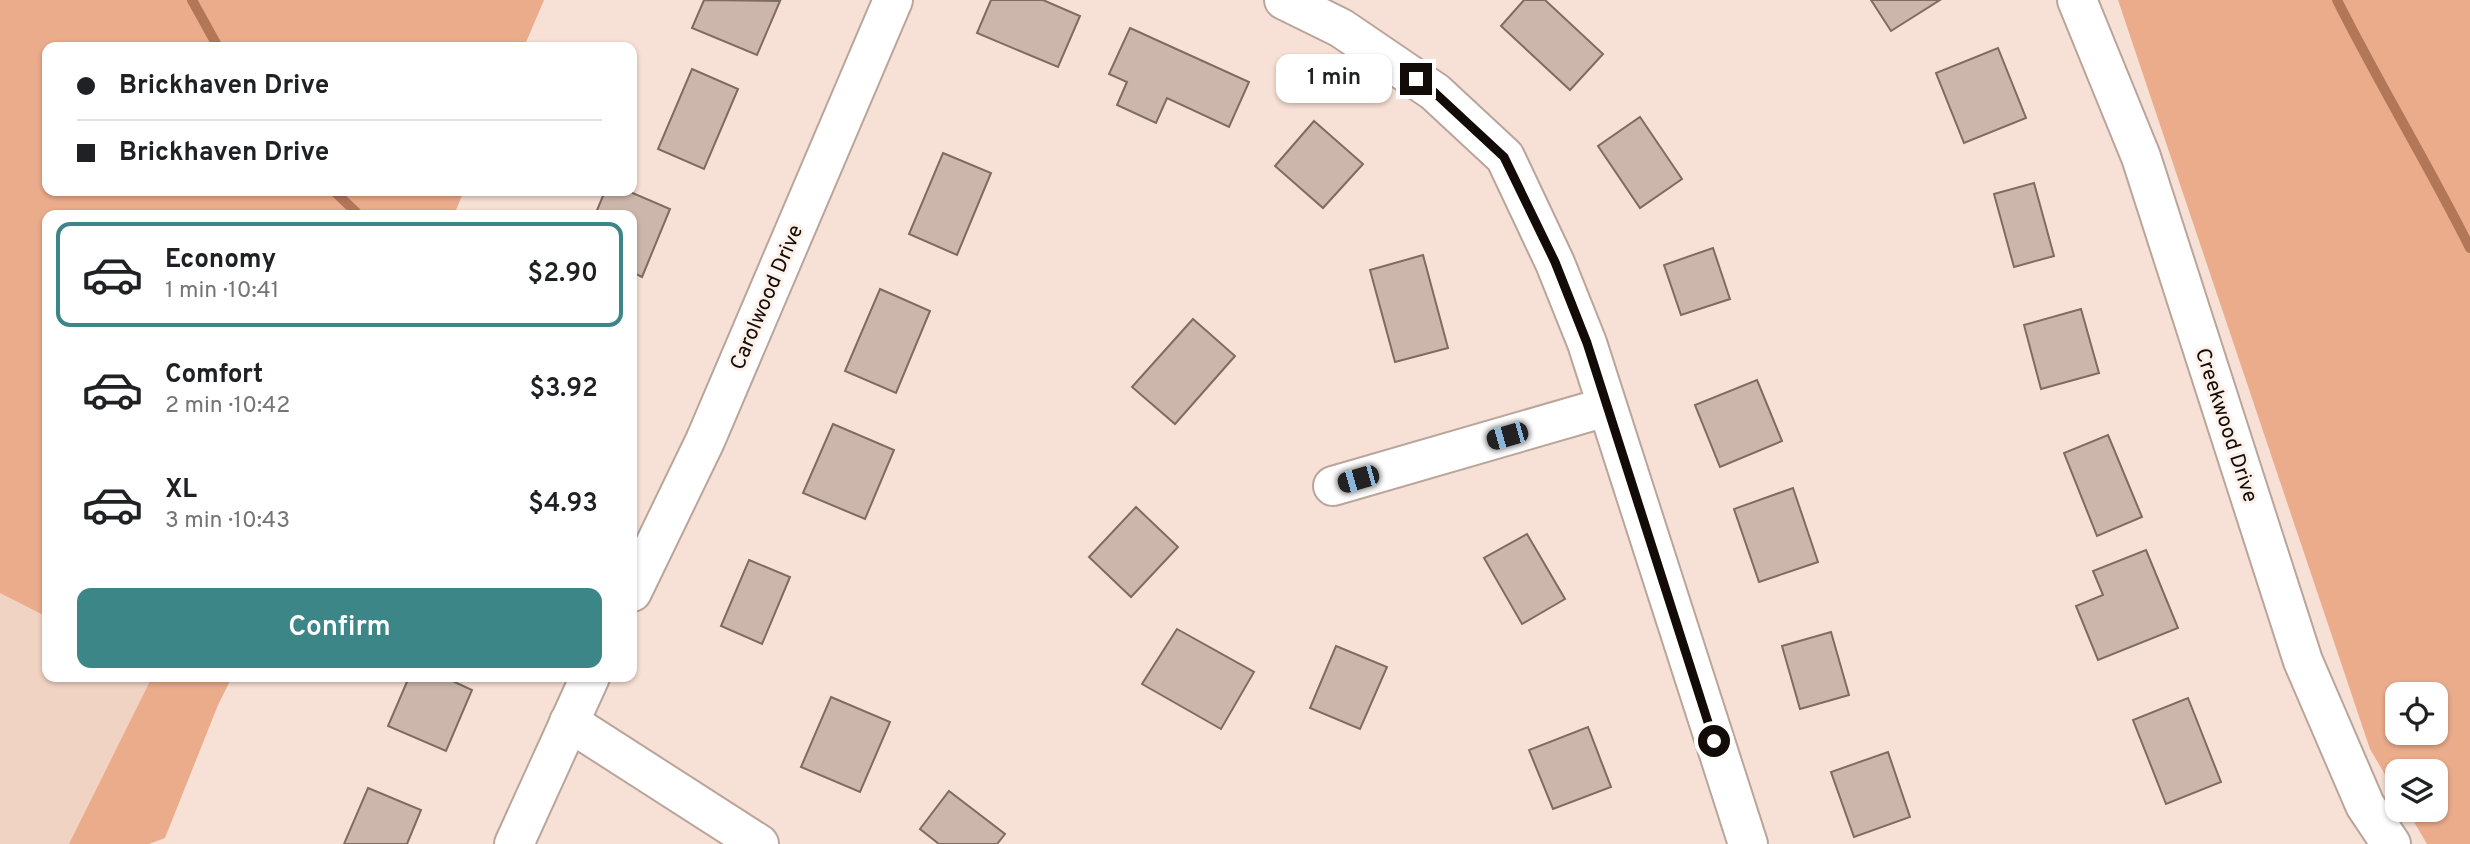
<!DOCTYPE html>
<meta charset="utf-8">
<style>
body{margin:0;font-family:Overpass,sans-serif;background:#f6f6f6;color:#202124;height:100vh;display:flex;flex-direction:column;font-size:26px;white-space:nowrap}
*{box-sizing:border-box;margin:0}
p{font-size:23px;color:#757577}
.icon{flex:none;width:38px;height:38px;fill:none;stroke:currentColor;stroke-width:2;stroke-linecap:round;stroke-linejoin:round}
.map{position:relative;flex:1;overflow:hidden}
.side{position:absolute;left:42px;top:210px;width:595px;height:472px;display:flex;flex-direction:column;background:#fff;border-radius:14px;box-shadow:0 2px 5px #0004}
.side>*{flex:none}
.banner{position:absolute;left:42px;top:42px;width:595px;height:154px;border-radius:14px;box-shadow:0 2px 5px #0004;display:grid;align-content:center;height:154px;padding:0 35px;background:#fff}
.controls{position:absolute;left:2385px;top:682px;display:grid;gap:14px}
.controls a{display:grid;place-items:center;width:63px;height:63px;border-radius:14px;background:#fff;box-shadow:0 2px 5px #0004;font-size:35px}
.end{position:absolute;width:32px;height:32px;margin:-16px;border:9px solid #120b07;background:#fff;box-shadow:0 0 0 4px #fff}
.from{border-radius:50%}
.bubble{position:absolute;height:49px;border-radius:14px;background:#fff;box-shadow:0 2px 5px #0004;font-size:23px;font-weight:600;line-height:49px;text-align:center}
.car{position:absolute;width:21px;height:42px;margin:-21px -10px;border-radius:9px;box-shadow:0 0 5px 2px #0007;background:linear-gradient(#222 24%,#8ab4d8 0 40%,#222 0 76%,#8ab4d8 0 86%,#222 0)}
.banner b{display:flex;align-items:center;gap:24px;height:66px;font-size:26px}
.banner b+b{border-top:2px solid #e0e0e0}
.banner i{width:18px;height:18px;background:#202124}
ul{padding:12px 0 0;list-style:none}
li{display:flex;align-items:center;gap:21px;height:105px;margin:0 14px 10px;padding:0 21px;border:4px solid transparent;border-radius:14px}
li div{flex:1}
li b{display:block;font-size:26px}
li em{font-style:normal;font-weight:600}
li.selected{border-color:#3d8688}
li>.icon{width:63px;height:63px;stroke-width:1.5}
.action{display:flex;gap:14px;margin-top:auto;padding:14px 35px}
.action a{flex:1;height:80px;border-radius:14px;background:#3d8688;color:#fff;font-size:28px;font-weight:600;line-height:80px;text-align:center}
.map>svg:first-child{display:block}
</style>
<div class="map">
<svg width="2470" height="844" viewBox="0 0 2470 844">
<rect width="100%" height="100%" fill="#f7e0d5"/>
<path fill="#f1d3c4" d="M0,593L47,617V677H152L69,844H0Z"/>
<g fill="#ebac8c" fill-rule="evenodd">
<path d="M0,0H544L524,47H47V191H464L454,215H47V617L0,593Z"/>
<path d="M2118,0H2470V844H2427L2407,810H2436V772H2398L2397,795L2370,749ZM2398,695H2436V733H2398Z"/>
<path d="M152,677H232L218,705L165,838L149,844H69Z"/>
</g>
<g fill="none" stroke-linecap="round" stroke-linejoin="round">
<g stroke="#b27759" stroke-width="10">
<path d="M192,0L218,47"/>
<path d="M2337,0C2379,84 2428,164 2470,248"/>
<path d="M334,191L359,215"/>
</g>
</g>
<g fill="#ccb6ac" stroke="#7e6b61" stroke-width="2">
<path d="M704,0L780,1L757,55L692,28Z"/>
<path d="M991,0H1043L1080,16L1058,67L977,33Z"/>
<path d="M1524,0H1545L1603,54L1570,90L1501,26Z"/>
<path d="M1871,0H1940L1891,31Z"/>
<path d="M1130,28L1249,82L1229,127L1167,98L1156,123L1117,105L1127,82L1109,74Z"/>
<path d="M1998,48L2026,118L1964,143L1936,73Z"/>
<path d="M692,69L738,89L704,169L658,149Z"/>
<path d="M1640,117L1682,179L1640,208L1598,146Z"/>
<path d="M1314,121L1363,164L1323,208L1275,166Z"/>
<path d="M943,153L991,173L957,255L909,234Z"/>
<path d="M2034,183L2054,256L2014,267L1994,194Z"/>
<path d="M605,191H628L670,209L642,277L632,272V215H595Z"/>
<path d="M1713,248L1730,299L1681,315L1664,265Z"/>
<path d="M1423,255L1448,348L1395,362L1370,270Z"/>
<path d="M880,289L930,311L896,393L845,371Z"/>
<path d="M2081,309L2099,373L2041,389L2024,325Z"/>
<path d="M1193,319L1235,356L1175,424L1132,387Z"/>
<path d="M1757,380L1782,441L1720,467L1695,405Z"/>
<path d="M833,424L894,450L865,519L803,493Z"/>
<path d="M2108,435L2142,517L2097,536L2064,453Z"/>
<path d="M1793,488L1818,562L1759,582L1734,509Z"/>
<path d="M1136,507L1178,547L1131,597L1089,557Z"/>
<path d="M1527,534L1565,599L1522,624L1484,558Z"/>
<path d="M2146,550L2178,628L2098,660L2076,606L2103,595L2093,571Z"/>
<path d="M749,560L790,577L762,644L721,626Z"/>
<path d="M1177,629L1254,672L1221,729L1142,684Z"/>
<path d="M1831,632L1849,695L1800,709L1782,646Z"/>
<path d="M1336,646L1387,667L1360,729L1310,708Z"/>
<path d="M409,677H444L472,690L446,751L388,726Z"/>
<path d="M831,697L890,722L860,792L801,767Z"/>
<path d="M2188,698L2221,782L2166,804L2133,720Z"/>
<path d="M1588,727L1611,787L1553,809L1529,750Z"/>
<path d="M1888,752L1910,817L1854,837L1831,772Z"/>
<path d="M368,788L421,810L407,844H344Z"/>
<path d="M949,791L1005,834L997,844H939L920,829Z"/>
</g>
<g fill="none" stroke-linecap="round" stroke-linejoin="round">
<defs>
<g id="minor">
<path d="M1284,0L1341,28L1435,92L1505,157L1555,263L1587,343L1748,844"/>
<path d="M2077,0L2141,157L2303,661L2365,805L2391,844"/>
<path d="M1333,486L1606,407"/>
<path d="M632,592L705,441L893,0"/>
<path d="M569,722L759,844"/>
<path d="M514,844L590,677"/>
</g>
</defs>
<use href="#minor" stroke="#baa59b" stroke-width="42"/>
<use href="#minor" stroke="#fff" stroke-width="38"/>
</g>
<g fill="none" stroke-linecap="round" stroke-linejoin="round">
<path stroke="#120b07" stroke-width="9" d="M1416,79L1434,92L1504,157L1555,262L1587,343L1714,741"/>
</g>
<g text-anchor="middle" stroke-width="6" stroke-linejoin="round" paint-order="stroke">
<g font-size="21" fill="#120b07" stroke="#fdf0e9">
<text transform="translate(766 297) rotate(-67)" y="7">Carolwood Drive</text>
<text transform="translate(2227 425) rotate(72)" y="7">Creekwood Drive</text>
</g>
</g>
</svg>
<div class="controls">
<a><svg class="icon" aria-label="locate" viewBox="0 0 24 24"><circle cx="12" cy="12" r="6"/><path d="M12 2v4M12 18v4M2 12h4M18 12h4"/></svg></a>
<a><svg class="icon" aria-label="layers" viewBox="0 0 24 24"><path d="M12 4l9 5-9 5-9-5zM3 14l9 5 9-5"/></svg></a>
</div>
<i class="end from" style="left:1714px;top:741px"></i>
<i class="end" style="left:1416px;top:79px"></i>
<div class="bubble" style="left:1276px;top:54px;width:116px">1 min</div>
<i class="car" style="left:1507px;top:436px;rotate:254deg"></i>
<i class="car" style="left:1358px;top:479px;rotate:254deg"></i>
<div class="banner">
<b><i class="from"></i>Brickhaven Drive</b>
<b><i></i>Brickhaven Drive</b>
</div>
<section class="side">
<ul>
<li class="selected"><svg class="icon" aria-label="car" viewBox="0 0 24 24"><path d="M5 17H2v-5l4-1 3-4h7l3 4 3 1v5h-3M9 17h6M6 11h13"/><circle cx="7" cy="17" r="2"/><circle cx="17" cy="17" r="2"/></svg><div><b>Economy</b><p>1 min · 10:41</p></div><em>$2.90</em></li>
<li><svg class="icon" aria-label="car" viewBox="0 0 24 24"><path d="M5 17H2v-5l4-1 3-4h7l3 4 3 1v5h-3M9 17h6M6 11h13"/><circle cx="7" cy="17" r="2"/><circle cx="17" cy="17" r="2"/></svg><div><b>Comfort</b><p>2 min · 10:42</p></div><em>$3.92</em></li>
<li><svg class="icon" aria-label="car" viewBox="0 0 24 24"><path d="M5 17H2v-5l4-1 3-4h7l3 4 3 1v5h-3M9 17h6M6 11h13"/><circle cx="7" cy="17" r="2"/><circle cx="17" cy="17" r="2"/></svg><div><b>XL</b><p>3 min · 10:43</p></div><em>$4.93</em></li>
</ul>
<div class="action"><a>Confirm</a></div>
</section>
</div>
